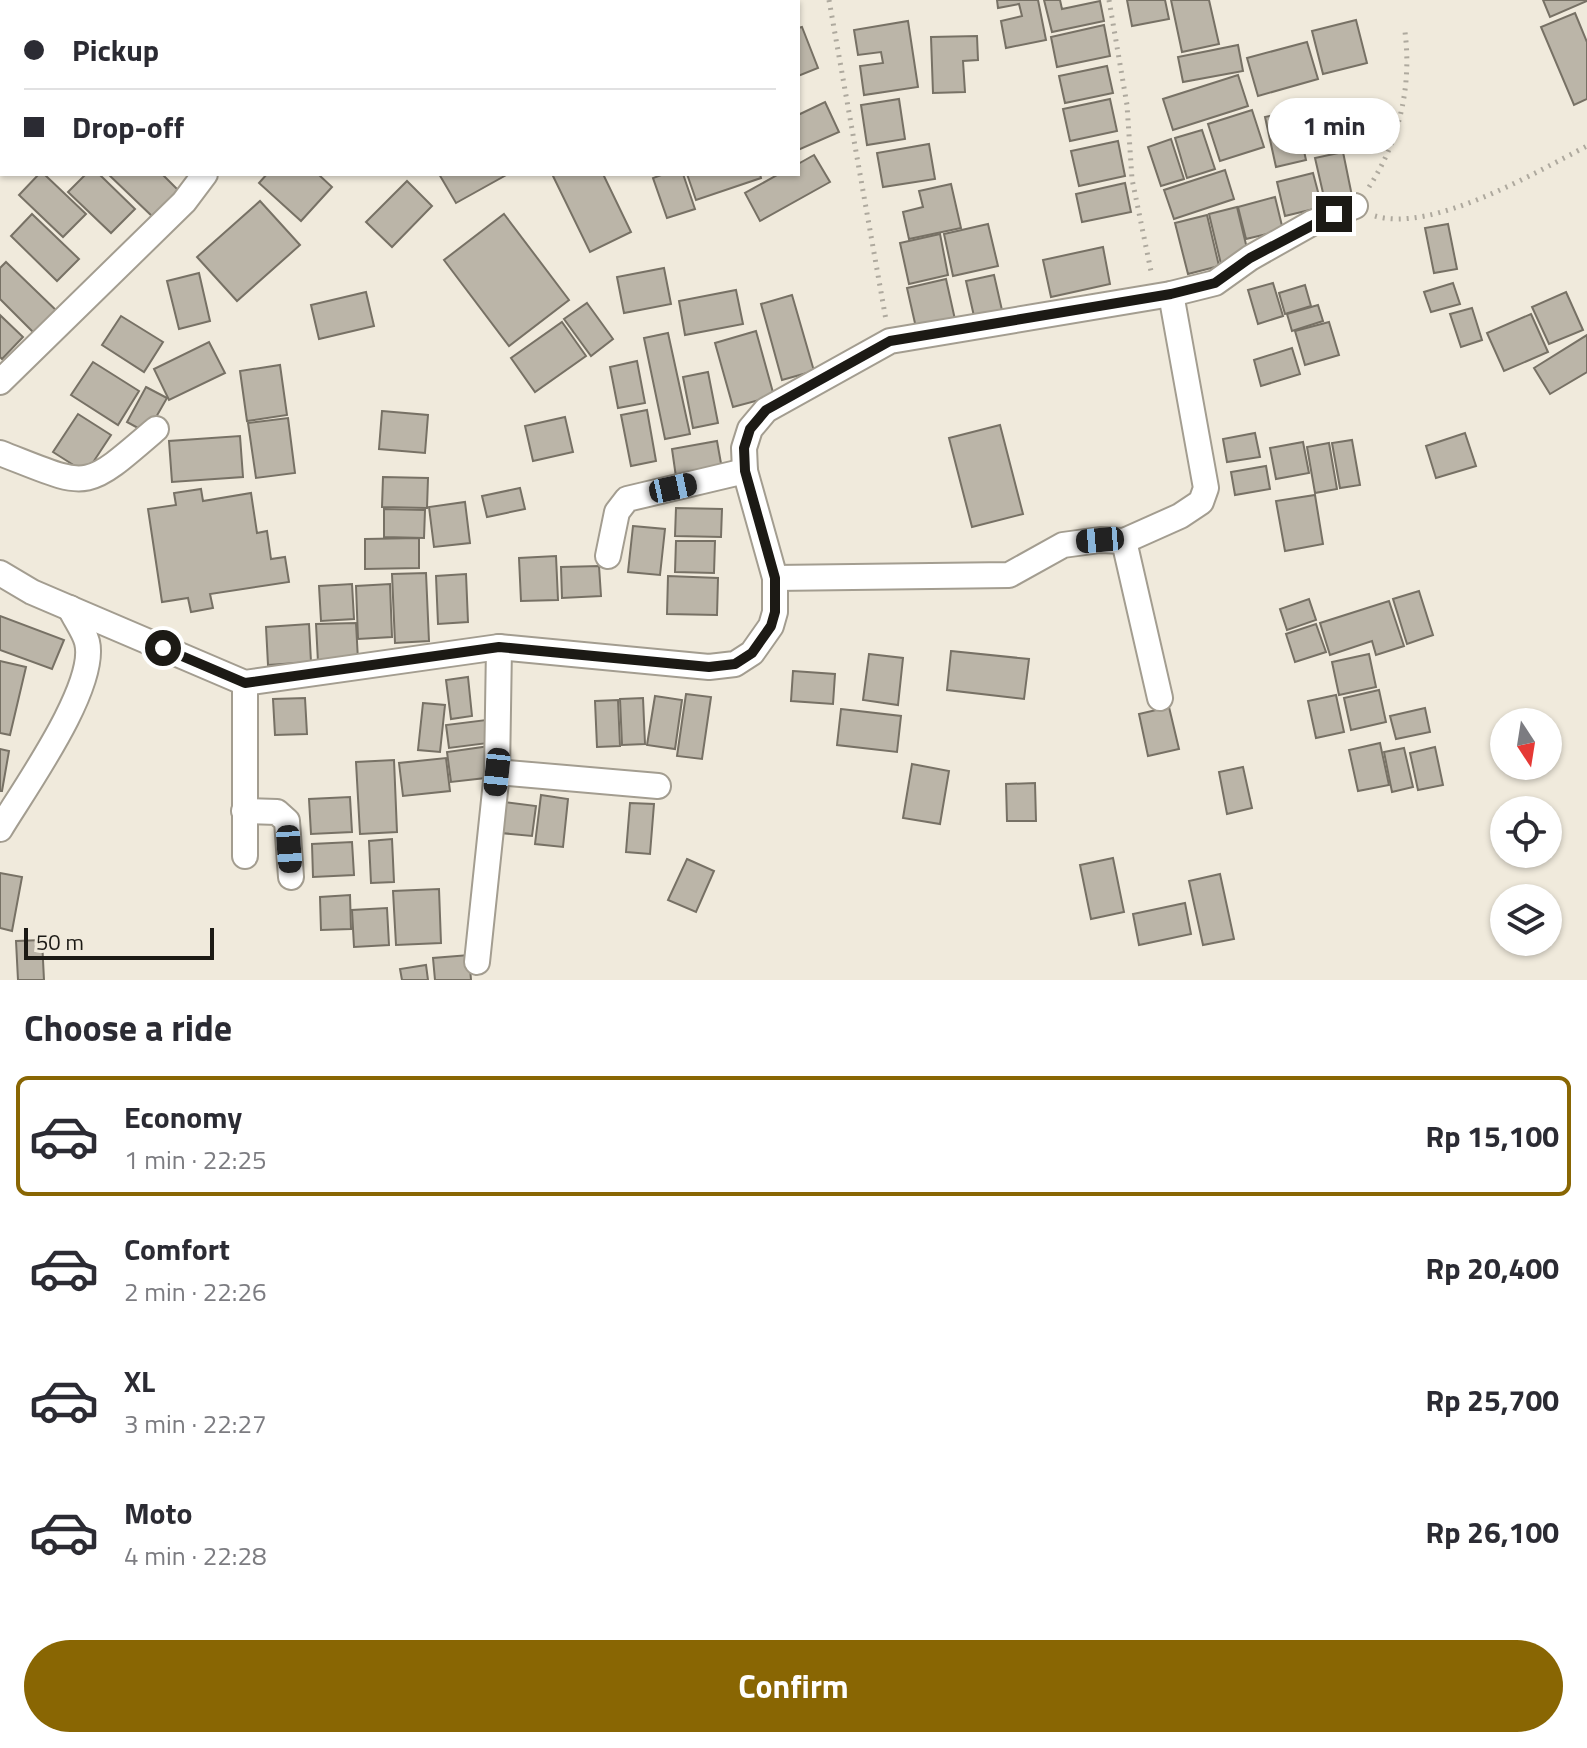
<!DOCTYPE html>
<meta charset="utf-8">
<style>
body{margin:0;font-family:"Titillium Web",sans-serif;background:#f2f2f3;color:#2b2b33;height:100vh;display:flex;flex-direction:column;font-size:30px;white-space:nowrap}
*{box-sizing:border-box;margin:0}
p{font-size:26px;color:#7c7c81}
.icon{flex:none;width:44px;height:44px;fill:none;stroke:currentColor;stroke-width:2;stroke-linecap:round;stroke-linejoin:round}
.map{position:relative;height:980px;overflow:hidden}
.sheet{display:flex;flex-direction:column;background:#fff;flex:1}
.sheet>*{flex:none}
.hud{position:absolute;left:0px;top:0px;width:800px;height:176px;box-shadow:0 2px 6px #0004;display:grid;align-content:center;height:176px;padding:0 24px;background:#fff}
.needle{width:52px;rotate:168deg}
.controls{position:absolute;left:1490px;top:708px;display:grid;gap:16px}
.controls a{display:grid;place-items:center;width:72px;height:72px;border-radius:50%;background:#fff;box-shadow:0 2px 6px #0004;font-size:40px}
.scale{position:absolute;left:24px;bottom:20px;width:190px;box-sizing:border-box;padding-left:8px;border:4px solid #1c1a15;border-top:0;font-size:22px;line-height:28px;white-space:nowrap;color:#1c1a15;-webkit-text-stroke:6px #f0eadc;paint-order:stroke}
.end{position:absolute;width:36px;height:36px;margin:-18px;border:10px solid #1c1a15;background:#fff;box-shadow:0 0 0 4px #fff}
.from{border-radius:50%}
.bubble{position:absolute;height:56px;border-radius:28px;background:#fff;box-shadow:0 2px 6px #0004;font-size:26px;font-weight:700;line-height:56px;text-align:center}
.car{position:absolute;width:24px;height:48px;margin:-24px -12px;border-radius:10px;box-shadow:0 0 6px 2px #0007;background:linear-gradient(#222 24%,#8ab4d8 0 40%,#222 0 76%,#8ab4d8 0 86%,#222 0)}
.hud b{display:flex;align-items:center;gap:28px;height:76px;font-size:30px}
.hud b+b{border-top:2px solid #e1e1e2}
.hud i{width:20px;height:20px;background:#2b2b33}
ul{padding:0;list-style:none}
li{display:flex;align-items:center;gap:24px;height:120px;margin:0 16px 12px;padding:0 8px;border:4px solid transparent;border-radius:12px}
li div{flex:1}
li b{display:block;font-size:30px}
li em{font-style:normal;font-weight:700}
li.active{border-color:#896603}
li>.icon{width:72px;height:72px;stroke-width:1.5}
h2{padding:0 24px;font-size:36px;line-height:96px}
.button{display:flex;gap:16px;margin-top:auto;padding:16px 24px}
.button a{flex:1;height:92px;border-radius:48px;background:#896603;color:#fff;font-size:32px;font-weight:700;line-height:92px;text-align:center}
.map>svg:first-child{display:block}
</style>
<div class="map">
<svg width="1587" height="980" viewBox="0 0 1587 980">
<rect width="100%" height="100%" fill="#f0eadc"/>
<g fill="#bbb5a8" stroke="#777165" stroke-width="2">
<path d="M997,0H1038L1046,40L1006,48L1001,21L1022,16L1019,4L998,8Z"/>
<path d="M1044,0H1060L1062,9L1100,1L1104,21L1052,32Z"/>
<path d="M1127,0H1165L1169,19L1132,26Z"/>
<path d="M1171,0H1209L1219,44L1182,52Z"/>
<path d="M1543,0H1587V1L1550,17Z"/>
<path d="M1575,13L1587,42V99L1574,105L1541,27Z"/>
<path d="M1356,20L1367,63L1323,74L1312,31Z"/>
<path d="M908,21L918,87L864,95L860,66L883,63L881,52L858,55L854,30Z"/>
<path d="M1104,25L1110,56L1057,67L1051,37Z"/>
<path d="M802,27L818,68L798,76V28Z"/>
<path d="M977,36L978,60L963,61L965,92L933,93L931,37Z"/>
<path d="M1307,42L1318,79L1258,96L1247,58Z"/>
<path d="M1238,45L1243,71L1183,82L1178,57Z"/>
<path d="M1107,66L1113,93L1065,103L1059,76Z"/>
<path d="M1238,75L1248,106L1173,130L1163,99Z"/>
<path d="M899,99L905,139L867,145L861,105Z"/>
<path d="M1110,99L1117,131L1070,141L1063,109Z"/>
<path d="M1326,101L1335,147L1306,153L1296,108Z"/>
<path d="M825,102L839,132L798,150V115Z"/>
<path d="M1252,110L1264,147L1220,161L1208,124Z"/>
<path d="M1295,111L1306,160L1276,167L1265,117Z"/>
<path d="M1202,130L1215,169L1187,178L1175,138Z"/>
<path d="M1171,139L1184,179L1161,186L1148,147Z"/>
<path d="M1118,141L1125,176L1079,186L1071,151Z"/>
<path d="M929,144L935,179L883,187L877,153Z"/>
<path d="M1343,152L1353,201L1326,206L1315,158Z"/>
<path d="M814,155L830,182L760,221L745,193L779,174H798V164Z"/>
<path d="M1225,170L1234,199L1174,219L1164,190Z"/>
<path d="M1313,173L1322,207L1285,216L1277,182Z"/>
<path d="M39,174H44L86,214L63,237L19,195Z"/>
<path d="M86,174H99L135,209L111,233L68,192Z"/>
<path d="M108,174H162L180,192L154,218Z"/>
<path d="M267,174H318L332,187L301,221L259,183Z"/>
<path d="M439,174H508L456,203Z"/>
<path d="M552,174H603L631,232L590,252Z"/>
<path d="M664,174H683L695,209L667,218L653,178Z"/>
<path d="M687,174H760L761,178L696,200Z"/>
<path d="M407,181L432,206L392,247L366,222Z"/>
<path d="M1125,183L1131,212L1082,222L1076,194Z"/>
<path d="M951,184L961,228L909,239L903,212L923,207L919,191Z"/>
<path d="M1275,197L1283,230L1246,239L1238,207Z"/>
<path d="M260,201L300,245L237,301L197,257Z"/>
<path d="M1237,207L1249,257L1221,264L1209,214Z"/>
<path d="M32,214L79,259L57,281L11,236Z"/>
<path d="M504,214L569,300L509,346L444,260Z"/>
<path d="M1207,215L1219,266L1188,274L1175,223Z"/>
<path d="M988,224L998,266L953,276L944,234Z"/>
<path d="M1448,224L1457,269L1434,273L1425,228Z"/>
<path d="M940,234L948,275L909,284L900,243Z"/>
<path d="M1103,247L1110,284L1051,297L1043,260Z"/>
<path d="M6,262L60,314L38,337L0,299V268Z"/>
<path d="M664,268L671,304L624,313L617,277Z"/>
<path d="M199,273L210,321L179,329L167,281Z"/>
<path d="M994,275L1004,319L976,325L966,281Z"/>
<path d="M946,279L956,324L917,332L907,288Z"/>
<path d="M1273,283L1283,316L1258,324L1248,290Z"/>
<path d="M1453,283L1460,304L1431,312L1424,292Z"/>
<path d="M1305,285L1311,306L1285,314L1279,293Z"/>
<path d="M736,290L743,324L685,335L679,301Z"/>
<path d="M366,292L374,326L319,339L311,305Z"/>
<path d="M1566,292L1583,330L1549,344L1532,307Z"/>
<path d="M792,295L814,371L782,380L761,304Z"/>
<path d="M587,303L613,339L591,356L564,319Z"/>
<path d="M1318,305L1323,321L1292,331L1287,314Z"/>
<path d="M1472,308L1482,340L1461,347L1450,314Z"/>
<path d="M1531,314L1548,352L1504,371L1487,333Z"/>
<path d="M0,315L23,337L2,359L0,357Z"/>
<path d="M121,316L163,342L144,372L102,345Z"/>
<path d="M562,322L586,356L535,392L511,358Z"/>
<path d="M1329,322L1339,355L1305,365L1295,331Z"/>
<path d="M756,331L774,396L733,407L715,343Z"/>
<path d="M668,333L690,434L665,439L644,338Z"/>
<path d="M1587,335V372L1550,394L1534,368Z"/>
<path d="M209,342L225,373L169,400L154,369Z"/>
<path d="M1292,348L1300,374L1261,386L1254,360Z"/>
<path d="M637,361L645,403L618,408L610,367Z"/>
<path d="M93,362L139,391L118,425L71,395Z"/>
<path d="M280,365L287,415L247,421L240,371Z"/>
<path d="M708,372L718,423L693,428L683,377Z"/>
<path d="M146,387L167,398L147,433L127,422Z"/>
<path d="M647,410L656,461L631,466L621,415Z"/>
<path d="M382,411L428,415L425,453L379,449Z"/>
<path d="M78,414L111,435L86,473L53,452Z"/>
<path d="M565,417L573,452L533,461L525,426Z"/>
<path d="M288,418L295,473L256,478L248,423Z"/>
<path d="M1000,425L1023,514L972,527L949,438Z"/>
<path d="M1255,433L1260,457L1227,462L1223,439Z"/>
<path d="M1465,433L1476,466L1436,478L1426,446Z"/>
<path d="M240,436L243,477L172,482L169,441Z"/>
<path d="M1352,440L1360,485L1340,488L1332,443Z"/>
<path d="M717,441L722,469L676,477L672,449Z"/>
<path d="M1303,442L1309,473L1276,479L1270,448Z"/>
<path d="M1329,443L1337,489L1315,493L1307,447Z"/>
<path d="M1266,466L1270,489L1235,495L1231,472Z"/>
<path d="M383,477L428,478L427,508L382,507Z"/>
<path d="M520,488L525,509L487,517L482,496Z"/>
<path d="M201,489L203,501L251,493L257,533L267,531L271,559L285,557L289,582L210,594L213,608L191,612L188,598L162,602L148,509L176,505L174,493Z"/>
<path d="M1315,495L1323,544L1285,551L1276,501Z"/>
<path d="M465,502L470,543L434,547L429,507Z"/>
<path d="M676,508L722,509L721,537L675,536Z"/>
<path d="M384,509L425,510L424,538L384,537Z"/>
<path d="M633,526L665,529L660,575L628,572Z"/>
<path d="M419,538V568L365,569V539Z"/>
<path d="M676,541H715L714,573L675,572Z"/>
<path d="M556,556L558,600L521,601L519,558Z"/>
<path d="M599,566L601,596L562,598L561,567Z"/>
<path d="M426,573L429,641L395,643L392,574Z"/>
<path d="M466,574L468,622L438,624L436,576Z"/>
<path d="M668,576L718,578L717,615L667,614Z"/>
<path d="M352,584L354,619L321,621L319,586Z"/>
<path d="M390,584L392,637L358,639L356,586Z"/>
<path d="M1419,591L1433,635L1407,644L1393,599Z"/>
<path d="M1309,599L1316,620L1287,630L1280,609Z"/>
<path d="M1389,601L1404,646L1376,655L1372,641L1330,655L1320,623Z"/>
<path d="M0,616L64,640L52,669L0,650Z"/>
<path d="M356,623L358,660L318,662L316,624Z"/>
<path d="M309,624L311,662L268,665L266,627Z"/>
<path d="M1316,624L1326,652L1295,662L1286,634Z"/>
<path d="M951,651L1029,659L1024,699L947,690Z"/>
<path d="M869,654L903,658L898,705L863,700Z"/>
<path d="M1369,654L1376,687L1339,695L1332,662Z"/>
<path d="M0,661L26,667L10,735L0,733Z"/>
<path d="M793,671L835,674L833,704L791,701Z"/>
<path d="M468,677L472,716L451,719L446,680Z"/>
<path d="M1379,690L1386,722L1351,730L1344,698Z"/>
<path d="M686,694L711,697L702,759L677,756Z"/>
<path d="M1336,695L1344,732L1316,738L1308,701Z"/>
<path d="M655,696L682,700L675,749L647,745Z"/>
<path d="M305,698L307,734L275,735L273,699Z"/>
<path d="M643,698L645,744L622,745L620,699Z"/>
<path d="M618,700L620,746L597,747L595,701Z"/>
<path d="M423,703L445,705L440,752L418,750Z"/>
<path d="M1169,707L1179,749L1148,756L1139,714Z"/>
<path d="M1425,708L1430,732L1396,739L1390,716Z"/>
<path d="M841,709L901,716L897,752L837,745Z"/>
<path d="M494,719L496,742L449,748L446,725Z"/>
<path d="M1380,743L1389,785L1358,791L1349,750Z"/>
<path d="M490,746L494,777L451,782L447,752Z"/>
<path d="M1435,747L1443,785L1418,790L1410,753Z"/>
<path d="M1404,748L1413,787L1392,792L1384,752Z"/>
<path d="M0,749L9,751L2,791H0Z"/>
<path d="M446,758L450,791L403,796L399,763Z"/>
<path d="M394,760L397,832L360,834L356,762Z"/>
<path d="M912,764L949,771L940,824L903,818Z"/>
<path d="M1243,767L1252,808L1227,814L1219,772Z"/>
<path d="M1035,783L1036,821H1007L1006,784Z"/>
<path d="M541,795L568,799L563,847L535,844Z"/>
<path d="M350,797L352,832L311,834L309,799Z"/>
<path d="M504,802L536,806L532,836L501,833Z"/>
<path d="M630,803L654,804L650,854L626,852Z"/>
<path d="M392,839L394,882L371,883L369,841Z"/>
<path d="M352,842L354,875L313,877L312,844Z"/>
<path d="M1113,858L1124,912L1091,919L1080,865Z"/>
<path d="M687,859L714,871L696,912L668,900Z"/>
<path d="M0,873L22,877L12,931L0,928Z"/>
<path d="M1220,874L1234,939L1203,945L1189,881Z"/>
<path d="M439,889L441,943L396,945L393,891Z"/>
<path d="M350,895L351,929L321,930L320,897Z"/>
<path d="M1185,903L1191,934L1139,945L1133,914Z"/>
<path d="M387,908L389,945L354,947L352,910Z"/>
<path d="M42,940L44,980H18L16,941Z"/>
<path d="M469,955L471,980H435L433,958Z"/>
<path d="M426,965L428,980H402L400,969Z"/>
</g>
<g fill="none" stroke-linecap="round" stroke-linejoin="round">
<defs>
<g id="minor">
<path d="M371,0L372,2"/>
<path d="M718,0L719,2"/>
<path d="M346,2L348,0"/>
<path d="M0,382L184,202L205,174"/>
<path d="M0,453C90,488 82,493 156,429"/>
<path d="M1124,541L1160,698"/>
<path d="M608,556L617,512L627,499L745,471"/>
<path d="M0,573L32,592L245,683L499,647L709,667L735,664L752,653L771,626L775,612V578L745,471L744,448L750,429L766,410L890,341L1171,294L1215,283L1250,258L1312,223L1355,206"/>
<path d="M775,578L1009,575L1063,545L1100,540L1124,541L1180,516L1201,502L1206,488L1171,294"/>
<path d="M245,683V856"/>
<path d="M497,772L658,786"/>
<path d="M244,811L277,812L287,821L291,877"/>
<path d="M0,829C24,789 98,686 87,642C84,631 75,619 70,608"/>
<path d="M477,962L497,772L499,647"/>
</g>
</defs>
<use href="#minor" stroke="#a39d90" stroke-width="28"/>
<g stroke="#aea99e" stroke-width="5" stroke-dasharray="2 6" stroke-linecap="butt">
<path d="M829,0L886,320"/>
<path d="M1109,0L1127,105L1132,179L1152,276"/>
<path d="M1369,187C1399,141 1412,87 1405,32"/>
<path d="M1375,216C1433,233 1536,172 1587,146"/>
</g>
<use href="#minor" stroke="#fff" stroke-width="24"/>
</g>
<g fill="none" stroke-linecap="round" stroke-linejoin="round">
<path stroke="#1c1a15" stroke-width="10" d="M163,648L245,683L499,647L709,667L735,664L752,653L771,626L775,612V578L745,471L744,448L750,429L766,410L890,341L1171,294L1215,283L1250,258L1334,214"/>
</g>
</svg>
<div class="controls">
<a><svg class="needle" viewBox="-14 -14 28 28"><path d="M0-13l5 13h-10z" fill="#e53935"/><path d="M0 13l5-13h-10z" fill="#7c7c81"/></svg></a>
<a><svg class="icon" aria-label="locate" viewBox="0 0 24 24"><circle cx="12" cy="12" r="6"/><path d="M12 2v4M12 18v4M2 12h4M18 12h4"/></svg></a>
<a><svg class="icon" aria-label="layers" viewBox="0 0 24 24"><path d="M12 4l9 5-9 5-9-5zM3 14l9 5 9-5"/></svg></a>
</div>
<div class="scale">50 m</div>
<i class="end from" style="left:163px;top:648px"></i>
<i class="end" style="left:1334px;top:214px"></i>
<div class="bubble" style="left:1268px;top:98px;width:132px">1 min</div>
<i class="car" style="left:673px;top:488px;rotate:78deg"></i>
<i class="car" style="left:1100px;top:540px;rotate:265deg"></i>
<i class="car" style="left:497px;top:772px;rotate:186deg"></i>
<i class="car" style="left:289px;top:849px;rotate:176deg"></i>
<div class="hud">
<b><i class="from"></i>Pickup</b>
<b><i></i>Drop-off</b>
</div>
</div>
<section class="sheet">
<h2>Choose a ride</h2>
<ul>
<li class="active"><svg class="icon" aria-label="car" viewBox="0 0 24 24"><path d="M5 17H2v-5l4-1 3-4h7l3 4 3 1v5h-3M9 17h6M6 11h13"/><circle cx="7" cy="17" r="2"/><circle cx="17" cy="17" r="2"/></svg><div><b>Economy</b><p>1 min · 22:25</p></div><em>Rp 15,100</em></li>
<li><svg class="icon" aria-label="car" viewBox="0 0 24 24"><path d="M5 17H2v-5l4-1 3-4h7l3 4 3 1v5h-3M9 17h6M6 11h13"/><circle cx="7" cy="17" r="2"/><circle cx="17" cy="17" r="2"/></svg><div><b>Comfort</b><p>2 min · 22:26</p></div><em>Rp 20,400</em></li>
<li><svg class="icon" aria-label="car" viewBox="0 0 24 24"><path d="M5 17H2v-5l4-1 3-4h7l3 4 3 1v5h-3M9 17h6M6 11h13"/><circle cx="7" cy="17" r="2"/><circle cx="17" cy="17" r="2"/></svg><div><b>XL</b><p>3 min · 22:27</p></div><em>Rp 25,700</em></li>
<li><svg class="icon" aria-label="car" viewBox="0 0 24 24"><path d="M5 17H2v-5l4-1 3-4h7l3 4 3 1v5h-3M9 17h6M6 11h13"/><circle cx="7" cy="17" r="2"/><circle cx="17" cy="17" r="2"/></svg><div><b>Moto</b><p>4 min · 22:28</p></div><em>Rp 26,100</em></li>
</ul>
<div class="button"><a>Confirm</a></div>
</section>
